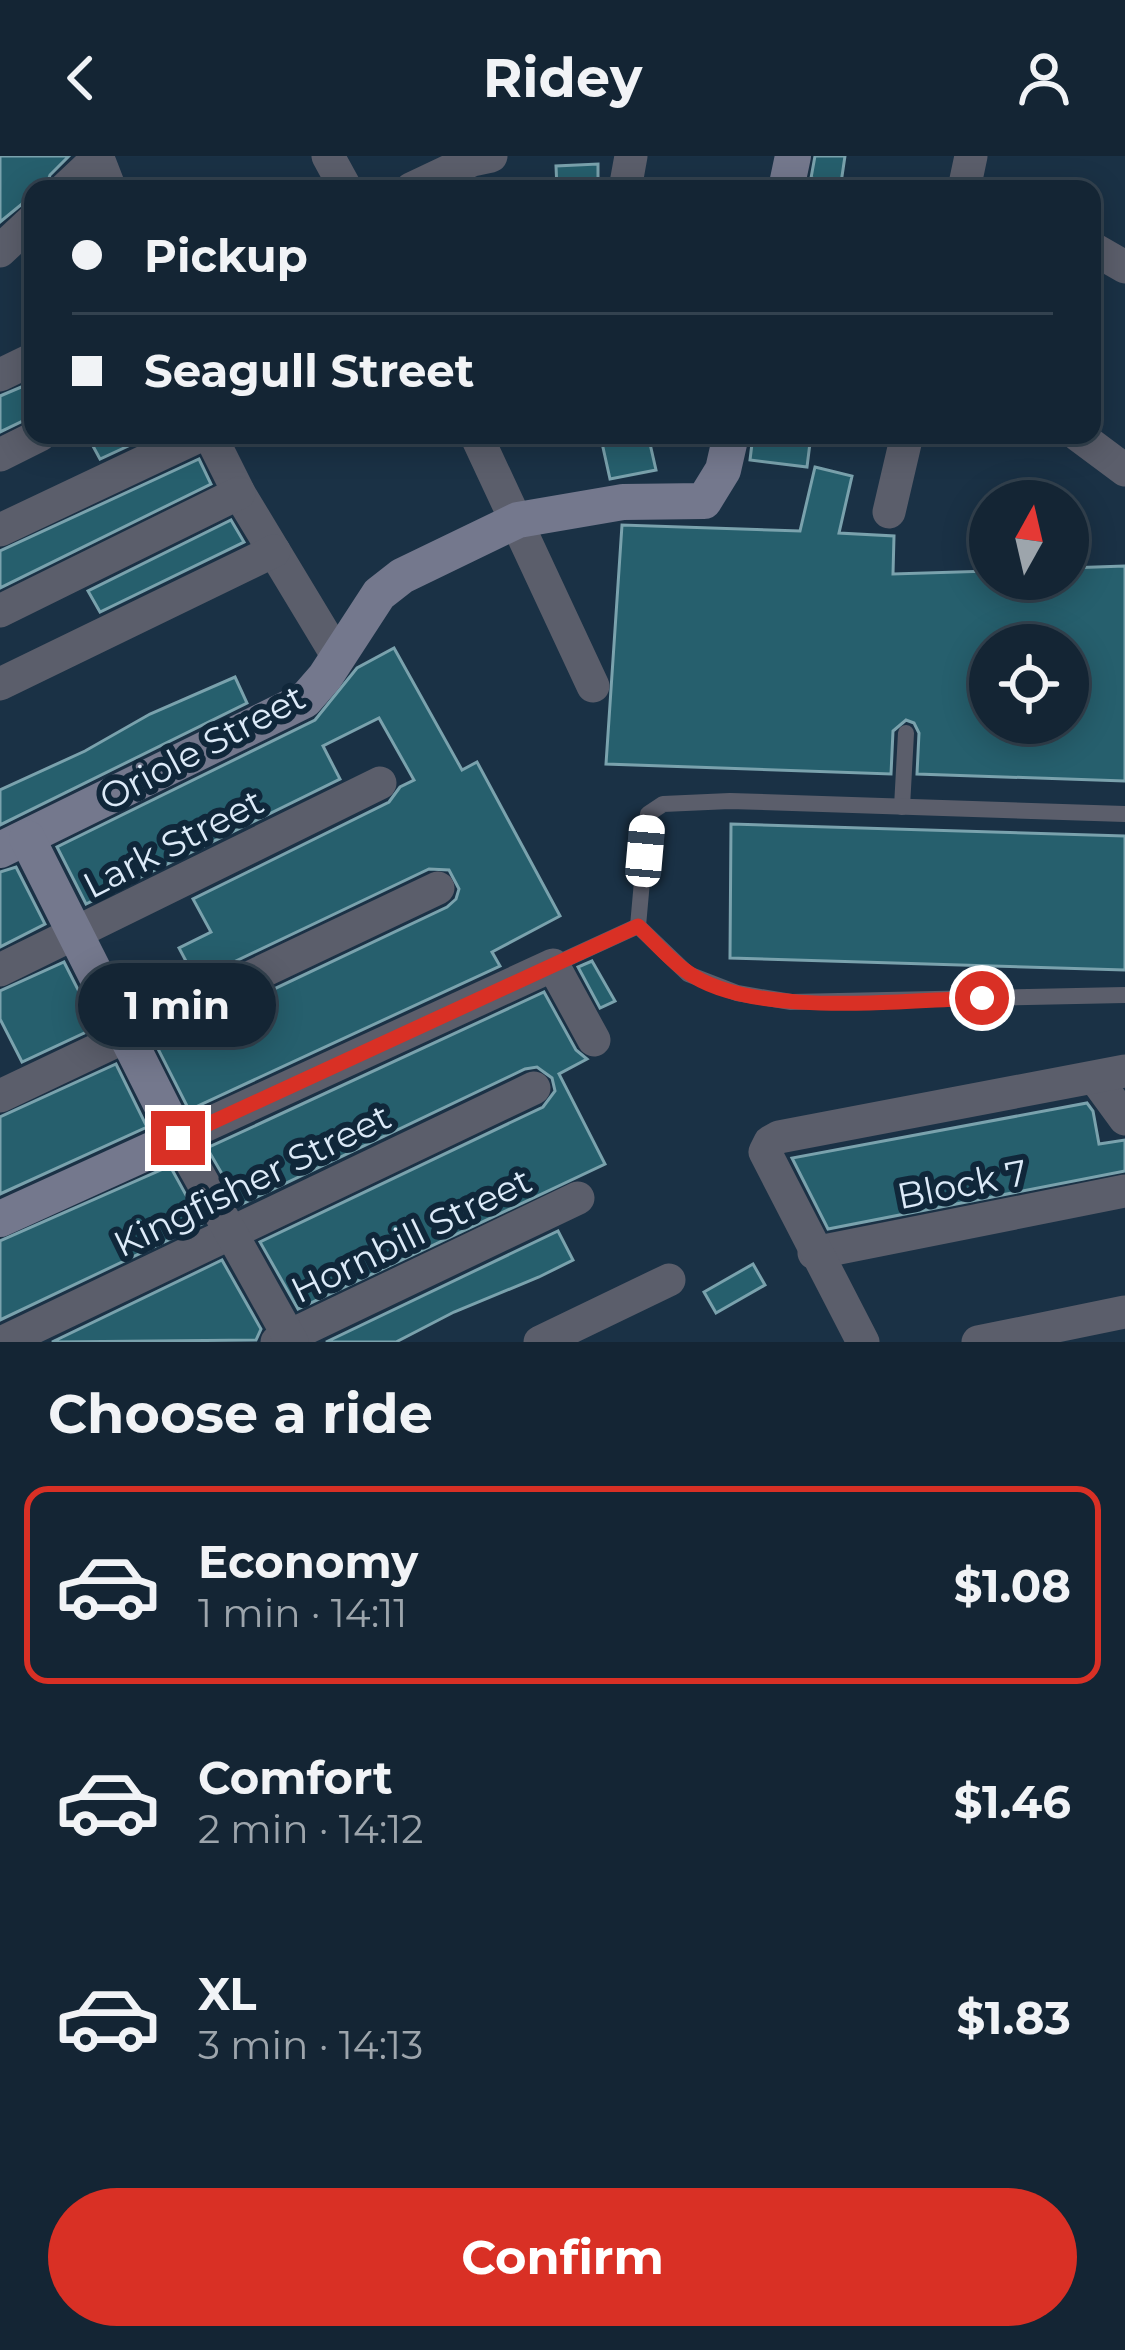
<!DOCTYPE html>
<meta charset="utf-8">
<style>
body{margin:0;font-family:Montserrat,sans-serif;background:#1d2d3c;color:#f1f3f6;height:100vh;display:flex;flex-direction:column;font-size:45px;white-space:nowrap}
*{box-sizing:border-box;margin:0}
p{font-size:39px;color:#9da5ac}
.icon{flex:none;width:66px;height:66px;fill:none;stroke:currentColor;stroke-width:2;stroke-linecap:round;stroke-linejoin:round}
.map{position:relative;height:1186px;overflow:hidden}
.drawer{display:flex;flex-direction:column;background:#142534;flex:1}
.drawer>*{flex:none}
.guide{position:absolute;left:24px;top:24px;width:1077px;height:264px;border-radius:24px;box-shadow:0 6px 30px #0003,0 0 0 3px #33424f;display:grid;align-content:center;height:264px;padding:0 48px;background:#142534}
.needle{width:78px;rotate:8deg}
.buttons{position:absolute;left:969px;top:324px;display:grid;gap:24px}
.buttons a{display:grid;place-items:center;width:120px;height:120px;border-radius:50%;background:#142534;box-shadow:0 6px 30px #0003,0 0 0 3px #33424f;font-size:60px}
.end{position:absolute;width:54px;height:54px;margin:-27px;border:15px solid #d93025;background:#fff;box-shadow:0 0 0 6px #fff}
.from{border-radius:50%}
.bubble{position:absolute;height:84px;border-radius:42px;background:#142534;box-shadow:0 6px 30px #0003,0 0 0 3px #33424f;font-size:39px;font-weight:700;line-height:84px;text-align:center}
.car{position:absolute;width:36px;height:72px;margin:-36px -18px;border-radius:15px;box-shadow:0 0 9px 3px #0007;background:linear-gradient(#fff 24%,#345 0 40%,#fff 0 76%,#345 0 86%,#fff 0)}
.guide b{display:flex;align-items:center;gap:42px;height:114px;font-size:45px}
.guide b+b{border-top:3px solid #33424f}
.guide i{width:30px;height:30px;background:#f1f3f6}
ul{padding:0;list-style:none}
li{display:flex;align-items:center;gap:36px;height:198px;margin:0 24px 18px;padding:0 24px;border:6px solid transparent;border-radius:24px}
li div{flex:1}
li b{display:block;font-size:45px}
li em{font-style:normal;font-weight:700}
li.on{border-color:#d93025}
li>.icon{width:108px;height:108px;stroke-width:1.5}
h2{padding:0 48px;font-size:54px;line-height:144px}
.action{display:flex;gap:24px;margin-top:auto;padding:24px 48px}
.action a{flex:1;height:138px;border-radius:72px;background:#d93025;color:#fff;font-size:48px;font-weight:700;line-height:138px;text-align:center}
header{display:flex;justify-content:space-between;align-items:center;height:156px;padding:0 48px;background:#142534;font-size:54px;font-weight:700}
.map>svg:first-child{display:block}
</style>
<header><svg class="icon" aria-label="back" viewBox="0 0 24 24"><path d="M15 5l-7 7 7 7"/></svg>Ridey<svg class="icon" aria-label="person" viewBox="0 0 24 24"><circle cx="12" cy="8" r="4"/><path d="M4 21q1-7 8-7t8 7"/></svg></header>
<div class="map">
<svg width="1125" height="1186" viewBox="0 0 1125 1186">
<rect width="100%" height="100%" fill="#1a3145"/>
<g fill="#265f6d" stroke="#7aa2ad" stroke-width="3" fill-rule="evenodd">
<path d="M0,0H69L50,19L45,33H33V39L0,66Z"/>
<path d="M815,0H845L841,27L811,22Z"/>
<path d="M598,8V33H557L556,10Z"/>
<path d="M33,226V260L0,276V240Z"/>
<path d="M87,279H152L100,303Z"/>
<path d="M637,279H648L656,314L610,323L602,287Z"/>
<path d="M753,279H811L807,311L750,304Z"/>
<path d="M199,303L211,328L0,432V395Z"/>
<path d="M815,311L852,320L839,377L894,380L893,418L990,415V423H1068V412L1125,410V625L917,618L919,577L914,567L906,564L893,575L891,618L606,608L622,369L800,375ZM990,489H1068V567H990Z"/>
<path d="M231,364L244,386L100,456L88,435Z"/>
<path d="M394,492L462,614L477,606L560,760L492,796L500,810L189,954L156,889L447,751L456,743L459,733L449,714L429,713L196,824L179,792L211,776L193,743L389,646L400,631L414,624L379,562L323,590L340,623L86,748L57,691L315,564L357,512Z"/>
<path d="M235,521L247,547L0,669V634L85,595L150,558Z"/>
<path d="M731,668L1125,680V814L730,802Z"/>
<path d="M16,711L45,768L0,791V716Z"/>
<path d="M592,805L615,845L600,852L578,811Z"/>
<path d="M64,806L97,871L22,906L0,863V835Z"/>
<path d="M544,836L576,894L587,903L559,918L605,1008L298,1153L260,1086L543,951L555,935L552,922L537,911L525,913L240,1049L207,992Z"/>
<path d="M116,908L147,971L0,1038V961Z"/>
<path d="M1087,947L1093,955L1099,988L1125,984V1015L828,1073L792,1002Z"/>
<path d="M170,1010L202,1068L0,1164V1085Z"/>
<path d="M558,1075L573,1104L539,1121L454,1156L396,1186H326Z"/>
<path d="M222,1104L261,1173L256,1184L52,1186Z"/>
<path d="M753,1108L765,1129L716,1157L704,1136Z"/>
</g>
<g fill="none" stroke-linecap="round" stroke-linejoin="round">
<g stroke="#5b5e6b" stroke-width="16">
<path d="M902,651L906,577"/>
<path d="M638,770L648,658L663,648L730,645L1125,658"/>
<path d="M638,770L688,818L737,837L791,846L1125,839"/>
<path d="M553,809L638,770"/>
</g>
<g stroke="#5b5e6b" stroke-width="33">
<path d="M328,0L346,33"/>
<path d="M65,33L98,2L110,33"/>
<path d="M411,33L472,4L491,0"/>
<path d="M625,33L631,0"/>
<path d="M964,33L971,0"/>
<path d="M1092,92L1125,111"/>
<path d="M0,95L33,64"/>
<path d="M0,219L33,203"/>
<path d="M210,279L239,337L338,501"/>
<path d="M476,279L593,530"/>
<path d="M1078,279L1125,314"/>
<path d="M0,299L40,279"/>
<path d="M889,356L907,279"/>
<path d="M0,374L201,279"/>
<path d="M0,455L239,337"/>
<path d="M0,528L274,395"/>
<path d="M0,814L380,627"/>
<path d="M1095,922L1125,963"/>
<path d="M0,940L438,732"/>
<path d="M814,1097L1125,1035"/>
<path d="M3,1186L534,932"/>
<path d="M277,1186L578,1042"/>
<path d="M292,1186L178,982L553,809L594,884"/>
<path d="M540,1186L669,1124"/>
<path d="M863,1186L765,996L770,986L779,981L1125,915"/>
<path d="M978,1186L1125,1156"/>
</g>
<g stroke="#74788d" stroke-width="36">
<path d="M786,33L793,0"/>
<path d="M0,694L305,544L325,521L379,438L402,420L518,364L623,346L704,345L723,314L731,279"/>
<path d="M0,1063L178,982L27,682"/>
</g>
</g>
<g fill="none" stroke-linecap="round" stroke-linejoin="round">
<path stroke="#d93025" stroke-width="15" d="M178,982L638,770C654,785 669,803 686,815C749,863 904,844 982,842"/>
</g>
<g text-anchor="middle" stroke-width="12" stroke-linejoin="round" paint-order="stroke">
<g font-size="36" fill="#dceaf8" stroke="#10273a">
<text transform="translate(202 591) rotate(-28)" y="13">Oriole Street</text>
<text transform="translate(173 687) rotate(-27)" y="13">Lark Street</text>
<text transform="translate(252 1024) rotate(-26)" y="13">Kingfisher Street</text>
<text transform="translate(962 1028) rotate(-11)" y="13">Block 7</text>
<text transform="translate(411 1079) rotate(-26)" y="13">Hornbill Street</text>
</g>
</g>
</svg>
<div class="buttons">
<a><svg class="needle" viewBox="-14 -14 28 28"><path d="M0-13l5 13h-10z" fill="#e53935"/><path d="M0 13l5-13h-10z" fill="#9da5ac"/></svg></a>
<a><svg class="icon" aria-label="locate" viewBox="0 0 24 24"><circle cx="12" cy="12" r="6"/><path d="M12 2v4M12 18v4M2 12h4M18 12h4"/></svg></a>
</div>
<i class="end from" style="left:982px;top:842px"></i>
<i class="end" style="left:178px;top:982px"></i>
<div class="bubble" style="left:78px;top:807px;width:198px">1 min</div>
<i class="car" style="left:645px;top:695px;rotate:5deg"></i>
<div class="guide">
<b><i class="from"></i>Pickup</b>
<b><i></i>Seagull Street</b>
</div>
</div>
<section class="drawer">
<h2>Choose a ride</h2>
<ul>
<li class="on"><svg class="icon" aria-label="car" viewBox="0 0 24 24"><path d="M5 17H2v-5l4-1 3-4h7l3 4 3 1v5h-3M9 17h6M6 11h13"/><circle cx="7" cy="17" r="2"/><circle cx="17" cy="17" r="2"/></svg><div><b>Economy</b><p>1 min · 14:11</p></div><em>$1.08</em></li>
<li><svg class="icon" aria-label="car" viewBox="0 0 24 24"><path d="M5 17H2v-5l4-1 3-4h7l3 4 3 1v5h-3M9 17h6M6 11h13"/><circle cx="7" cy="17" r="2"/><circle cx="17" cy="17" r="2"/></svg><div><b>Comfort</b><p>2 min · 14:12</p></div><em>$1.46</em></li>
<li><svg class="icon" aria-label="car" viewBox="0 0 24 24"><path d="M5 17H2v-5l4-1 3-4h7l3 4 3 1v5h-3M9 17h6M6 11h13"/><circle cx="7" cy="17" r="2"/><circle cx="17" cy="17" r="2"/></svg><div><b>XL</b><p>3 min · 14:13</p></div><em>$1.83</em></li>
</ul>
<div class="action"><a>Confirm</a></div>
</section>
